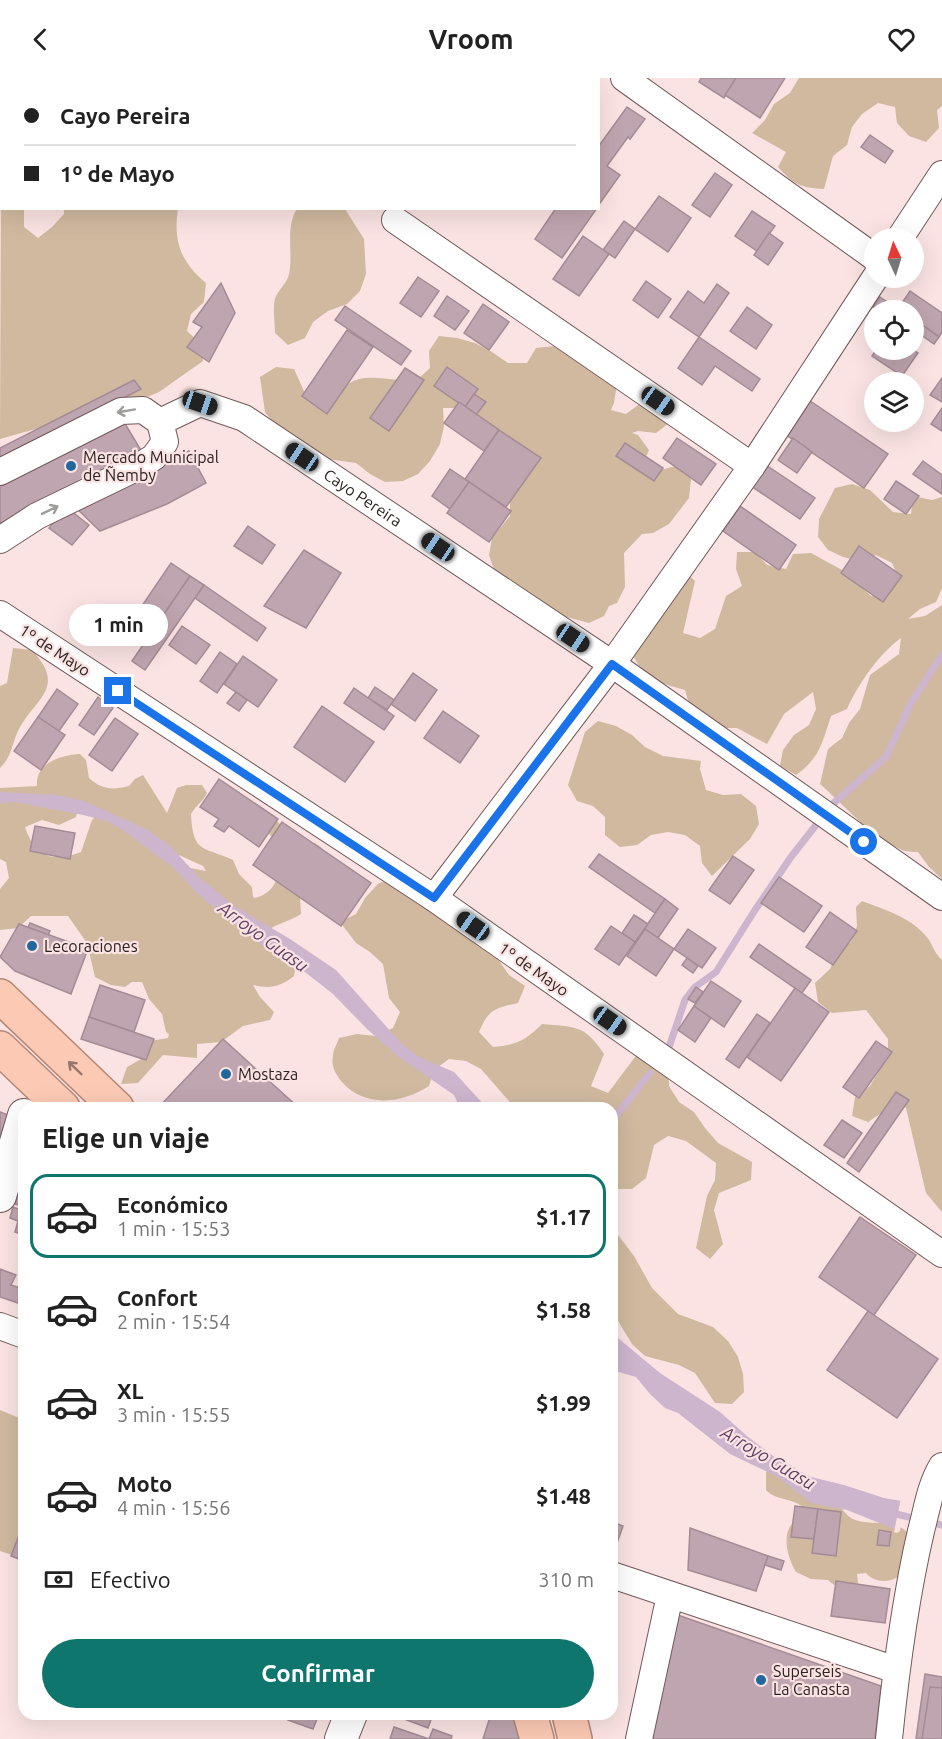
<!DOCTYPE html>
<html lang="es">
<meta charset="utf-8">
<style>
body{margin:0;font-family:Ubuntu,sans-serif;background:#f2f2f2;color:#222;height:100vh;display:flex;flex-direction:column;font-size:22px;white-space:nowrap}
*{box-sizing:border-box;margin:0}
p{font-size:20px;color:#767676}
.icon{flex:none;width:33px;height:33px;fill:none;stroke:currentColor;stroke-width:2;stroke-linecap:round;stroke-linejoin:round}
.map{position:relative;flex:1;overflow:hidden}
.drawer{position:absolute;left:18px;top:1024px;width:600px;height:618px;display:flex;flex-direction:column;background:#fff;border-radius:18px;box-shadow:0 6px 24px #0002}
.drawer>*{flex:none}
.top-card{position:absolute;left:0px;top:0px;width:600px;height:132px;box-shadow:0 6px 24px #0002;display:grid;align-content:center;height:132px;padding:0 24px;background:#fff}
.needle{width:39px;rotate:356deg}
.controls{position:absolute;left:864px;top:150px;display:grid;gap:12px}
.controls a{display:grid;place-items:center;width:60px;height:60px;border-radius:50%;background:#fff;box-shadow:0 6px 24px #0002;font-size:30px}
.end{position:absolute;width:27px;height:27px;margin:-14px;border:8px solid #1a73e8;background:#fff;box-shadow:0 0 0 3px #fff}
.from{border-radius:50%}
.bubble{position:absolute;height:42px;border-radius:21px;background:#fff;box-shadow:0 6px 24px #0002;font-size:20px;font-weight:700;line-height:42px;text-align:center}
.car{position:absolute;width:18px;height:36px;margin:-18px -9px;border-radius:8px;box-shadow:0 0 4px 2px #0007;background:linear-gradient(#222 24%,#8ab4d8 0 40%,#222 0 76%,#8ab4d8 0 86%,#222 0)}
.top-card b{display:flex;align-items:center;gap:21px;height:57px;font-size:22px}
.top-card b+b{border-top:2px solid #e0e0e0}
.top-card i{width:15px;height:15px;background:#222}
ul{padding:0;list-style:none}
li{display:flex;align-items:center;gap:18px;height:84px;margin:0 12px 9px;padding:0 12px;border:3px solid transparent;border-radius:18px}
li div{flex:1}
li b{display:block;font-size:22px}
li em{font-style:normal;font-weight:700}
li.active{border-color:#0f766e}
li>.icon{width:54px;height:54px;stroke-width:1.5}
h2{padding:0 24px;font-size:27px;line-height:72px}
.pay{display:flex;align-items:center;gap:15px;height:66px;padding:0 24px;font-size:22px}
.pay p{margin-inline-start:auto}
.action{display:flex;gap:12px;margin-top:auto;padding:12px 24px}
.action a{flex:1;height:69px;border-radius:36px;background:#0f766e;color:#fff;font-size:24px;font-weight:700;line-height:69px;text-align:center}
header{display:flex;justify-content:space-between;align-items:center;height:78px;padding:0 24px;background:#fff;font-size:27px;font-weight:700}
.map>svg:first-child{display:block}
</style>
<header><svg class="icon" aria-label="back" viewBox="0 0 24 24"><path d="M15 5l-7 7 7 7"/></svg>Vroom<svg class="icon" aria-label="heart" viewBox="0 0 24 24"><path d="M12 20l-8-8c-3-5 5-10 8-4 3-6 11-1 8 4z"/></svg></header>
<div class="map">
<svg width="942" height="1661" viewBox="0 0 942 1661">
<rect width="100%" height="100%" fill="#fbe3e3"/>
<g fill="#d0b99f" fill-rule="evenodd">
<path d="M287,0H496V1L287,2Z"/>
<path d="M799,0H942V28L937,32L939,50L926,64L909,58L897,45L895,29L878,25L862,36L852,49L847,67L833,78L824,111C801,110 793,106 778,89L786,74L752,55L765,42L774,26L790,15Z"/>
<path d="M1,103L2,130L24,131V149L38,160L52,149L64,136V131H178C173,164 181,184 206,205L204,224L191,236L187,253L200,265L203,283L159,314L142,321L0,361Z"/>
<path d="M297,131H345L364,161L366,196L360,213L347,226L328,233L313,244L305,260L288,267L275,255C275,245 272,227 276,218C282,207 289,204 290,190C292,171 286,147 297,131Z"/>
<path d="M439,258L457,260L475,265L492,274L508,285H527L536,270L555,268L571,276L617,305L614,325L611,332L626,336L641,325L669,345L656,355L638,353L632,355L638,357L649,372L642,388L645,396L676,388L691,401L689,420L669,446L653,455L642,456L624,475L625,509L617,525L609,528L604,538L589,545L555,536L496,497L489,477L492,460L510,438V419L496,370L461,330H443L444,348L440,366L430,383L418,396L403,403L385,404L370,396L356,385L320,380L276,348L265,334L260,299L276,289L294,291L309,324L328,327C356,286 375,304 417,302L430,290L429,273Z"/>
<path d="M852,406L870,412L893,434L911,436L913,418L932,422L942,419V510L936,524L920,531L908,541L925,538L942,527V801L929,789L918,774C912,774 905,774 900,771C870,758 844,727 820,706L828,671L842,660L849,645L860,631L870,597L899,576L901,560C878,577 859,605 847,631L831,638C822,665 820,680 796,697L780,688L783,672L794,657L809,647L816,631L813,614L784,636L767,666L737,650H720L690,629L685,612C655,603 645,603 631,573L681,489L695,503L683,555L700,560L715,551L726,518L742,508L736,491L737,474H755L767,487L786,491L793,476L811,475L844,493L871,518L889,515L899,501L892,485L876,477L860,483L843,479L828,472L818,459L819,441L835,410Z"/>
<path d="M13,570L32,572C68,611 34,620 18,653C12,666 11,680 0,690V608L7,605Z"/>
<path d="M598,643L616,648L632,657L645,669L663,678L701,683L700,691L706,712L723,717L741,716L756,728L759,746L750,761L712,798L702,785L700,768L685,757L668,754L651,757L637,767L620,769L605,757V739L593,728L577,723L568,707L585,654Z"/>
<path d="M80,676L86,682L89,700C102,712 113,712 129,708L135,701L143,697L167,735L177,710L186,707H202L207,715C203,724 196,727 191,736C193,776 203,768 233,782L239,796L252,809L253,819L255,820C282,813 282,786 274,764C272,758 266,752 262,748L274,740L298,765H315L322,770L324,778L300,819L301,836C290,843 279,845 268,852L297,881L294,898C280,909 270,911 253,907L260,919L274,934L270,942L243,948L221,964L197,966V980L163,977L138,1005L121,1006L127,989L143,980L150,963L168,960L169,956L166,954L162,936L149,921L142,904H132L125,909L111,907L95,899L87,865L68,838H31L18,850L0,852V811L9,800L6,784L0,781V710L37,708C35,685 61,677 80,676ZM79,727L101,733L92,742L81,774C52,785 35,779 25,749L42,742L59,747L76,739ZM179,777L203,788L206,793L185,789Z"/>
<path d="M395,798L488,867L509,897L525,908L518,925C495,930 488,932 479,954L493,969C516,967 525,963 542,946C574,949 584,946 604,976L591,1008L608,1015L641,971L668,989L669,1008L679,1024L694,1034L705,1050L718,1065L752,1084L751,1102L719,1115L714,1132L723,1166L710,1181L696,1170L707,1118L715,1102L716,1085L686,1063L668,1058L654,1067L646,1100L632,1111H612V1030H515L481,991L466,983L449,981L434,992L429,1008C401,1026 364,1030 341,1003C335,995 331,988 333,978C333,972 337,966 339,960L357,956L375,958L393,950L400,934L389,920L383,886L370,874L356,865L340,844L356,836L365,820L378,806Z"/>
<path d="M862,823C885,832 910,839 926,858C933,866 933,874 942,882V1134L926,1115L906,1030L894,1019L883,1034L868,1044L852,1038L855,1019L870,1008L888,978V961L866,932L832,935L818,924L815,905L830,891L837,874L851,864L857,848L856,829Z"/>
<path d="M612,1149L634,1178L652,1210L678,1236L713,1249L728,1263L738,1279L743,1296L744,1314L732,1326L715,1325L695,1295L679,1287L645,1278L632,1266L612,1233Z"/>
<path d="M0,1332L24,1342V1481L0,1473Z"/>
<path d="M782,1386L791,1387C805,1399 821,1410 835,1423C842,1429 845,1438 855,1442C876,1449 894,1438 911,1458C909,1468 909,1483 904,1492C896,1506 875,1506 866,1495L857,1496L858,1505C847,1511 837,1511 828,1502L811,1501L796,1494C788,1481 780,1455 795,1443C799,1441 804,1439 809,1437C800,1418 778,1425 766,1412V1394L772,1388Z"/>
</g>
<g fill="#cdb5ce">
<path d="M0,714L57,717L84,723L148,752L170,768L199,799L233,827L290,861L336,892L401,965L419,979L454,994L487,1030H460L454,1017L400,980L367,951L333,916L301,891L268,872L239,850L197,815L174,790L124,753L107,743L83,737L15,724L0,725Z"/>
<path d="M612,1255L660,1295L720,1334L747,1358L777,1381L811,1399L844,1407L884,1420L902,1423L897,1452L847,1432L811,1425L778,1399L730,1376L678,1335L665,1330L650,1316L636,1299L612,1292Z"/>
</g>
<path fill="#fbe3e3" d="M901,1420L905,1423L900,1453L897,1455L894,1454Z"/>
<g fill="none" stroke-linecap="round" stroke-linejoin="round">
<g stroke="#cdb5ce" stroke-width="7">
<path d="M827,731L886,679L911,625L942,577"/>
<path d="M667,975L685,922L695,909L716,894L755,832L791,779L816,747"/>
<path d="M612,1043L650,995"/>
<path d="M892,1435L942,1447"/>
</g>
</g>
<g fill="#bfa5af" stroke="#a48b95" stroke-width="1.5">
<path d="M43,0H108L107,2Z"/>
<path d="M502,0H547L550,2H501Z"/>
<path d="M701,0H736L724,20L699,4Z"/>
<path d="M736,0H785L760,40L725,17Z"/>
<path d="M2,4V73L0,74V5Z"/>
<path d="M627,29L645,41L630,61L628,59L607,88L620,97L598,128V69Z"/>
<path d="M870,57L893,73L885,85L861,69Z"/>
<path d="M715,95L732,107L710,139L692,127Z"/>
<path d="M659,118L691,140L668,174L635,151Z"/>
<path d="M556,130H597L562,180L535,161Z"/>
<path d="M752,133L775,148L757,173L735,158Z"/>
<path d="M624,143L635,151L615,180L603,172Z"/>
<path d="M769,155L783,165L768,187L754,177Z"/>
<path d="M583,158L609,176L579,218L553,201Z"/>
<path d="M418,199L439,213L421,239L400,225Z"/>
<path d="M646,203L671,221L658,240L633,222Z"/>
<path d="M221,205L235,235L209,284L187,269L202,249L193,244Z"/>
<path d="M717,206L729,215L699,259L670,239L688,213L704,225Z"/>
<path d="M910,213L942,235V254L939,259L914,241V232H900L898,231Z"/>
<path d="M447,218L469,233L455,252L434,238Z"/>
<path d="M880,219L898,231L900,232H877L873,229Z"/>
<path d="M483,226L509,244L489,272L464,255Z"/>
<path d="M345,228L411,273L401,287L335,242Z"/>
<path d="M747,229L772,247L756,271L730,253Z"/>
<path d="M914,241L939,259L934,266L914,252Z"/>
<path d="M347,252L373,269L327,336L302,318Z"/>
<path d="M699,259L760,301L752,313L715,288L702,307L678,290Z"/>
<path d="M876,272H913L918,275L902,298L872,278Z"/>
<path d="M447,289L478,311L465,329L434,308Z"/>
<path d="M405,290L424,302L389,353L370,340Z"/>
<path d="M942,300V324L930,317Z"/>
<path d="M134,302L141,311L0,383V370Z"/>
<path d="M474,316L486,324L476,337L465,329Z"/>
<path d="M800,316L888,376L864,410L776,350Z"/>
<path d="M459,324L499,352L484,373L444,345Z"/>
<path d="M942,330V353L931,346Z"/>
<path d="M121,339L142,374L0,446V403Z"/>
<path d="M499,352L541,380L506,429L465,401Z"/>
<path d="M677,360L716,386L701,407L663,380Z"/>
<path d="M793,360L812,374L797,395L778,382Z"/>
<path d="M625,365L663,390L654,403L616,378Z"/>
<path d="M189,373L206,405L167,426L100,453L73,427Z"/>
<path d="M923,383L942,397V416L913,396Z"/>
<path d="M763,385L815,420L800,441L748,406Z"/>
<path d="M450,391L469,404L450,431L432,418Z"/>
<path d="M896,403L919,418L906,436L884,421Z"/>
<path d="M469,404L511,433L489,464L447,435Z"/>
<path d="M740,428L796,467L779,492L723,453Z"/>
<path d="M66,429L89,447L72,467L49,450Z"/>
<path d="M248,448L275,467L262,486L234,468Z"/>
<path d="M859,468L902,498L883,524L841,495Z"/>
<path d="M304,472L341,495L306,550L264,528Z"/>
<path d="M171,485L190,498L150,557L131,544Z"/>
<path d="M190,498L204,507L145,592L132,583Z"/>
<path d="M204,507L266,550L257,563L195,520Z"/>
<path d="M182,548L210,567L196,586L169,567Z"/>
<path d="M220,574L237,586L217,615L200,603Z"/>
<path d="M243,578L277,602L258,629L224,606Z"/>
<path d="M413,595L437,612L415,643L391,626Z"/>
<path d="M375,609L394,622L387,632L368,620Z"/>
<path d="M354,610L394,638L384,652L344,625Z"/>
<path d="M57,611L78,626L59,653L38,639Z"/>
<path d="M236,614L247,622L239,633L227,625Z"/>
<path d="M98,619L113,630L94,657L79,647Z"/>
<path d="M322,628L374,664L345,704L294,669Z"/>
<path d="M443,633L479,658L460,685L424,660Z"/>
<path d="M38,639L65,657L41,692L14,673Z"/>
<path d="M115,640L138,656L112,693L89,677Z"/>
<path d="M219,701L278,741L259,769L229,748L224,754L214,748L219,741L200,729Z"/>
<path d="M282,744L371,805L341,848L253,787Z"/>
<path d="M35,748L75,755L70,781L30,773Z"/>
<path d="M599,776L665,821L655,835L589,789Z"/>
<path d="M733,778L754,792L730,826L709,812Z"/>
<path d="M779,799L822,828L804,854L761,825Z"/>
<path d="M665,821L678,831L658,860L644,851Z"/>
<path d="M830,834L857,853L833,887L806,869Z"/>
<path d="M634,837L648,846L635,864L622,855Z"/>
<path d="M30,845L50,853L33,891L13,883Z"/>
<path d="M19,846L88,871L71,916L15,893L0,879Z"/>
<path d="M611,848L635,864L619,887L595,871Z"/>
<path d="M645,851L674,871L656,898L627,878Z"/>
<path d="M688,851L716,870L702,890L674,871Z"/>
<path d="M759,866L811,902L802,915L750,879Z"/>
<path d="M687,880L698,888L693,895L682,887Z"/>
<path d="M711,903L741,923L724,949L694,928Z"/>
<path d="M100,907L145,922L134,954L89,939Z"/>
<path d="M696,909L703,914L695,925L688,921Z"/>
<path d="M795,910L829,934L781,1003L747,979Z"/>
<path d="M694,928L711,940L695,964L678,952Z"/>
<path d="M757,936L770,945L739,990L726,981Z"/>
<path d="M89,939L154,961L146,982L81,961Z"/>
<path d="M223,961L299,1030H158Z"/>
<path d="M876,963L892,974L859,1020L843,1009Z"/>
<path d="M896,1014L909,1022L859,1094L847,1085Z"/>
<path d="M0,1034L8,1037L0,1058Z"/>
<path d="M842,1042L862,1055L844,1080L824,1067Z"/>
<path d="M24,1098V1129L15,1126Z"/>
<path d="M13,1129L24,1133V1157L15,1154L18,1143L10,1140Z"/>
<path d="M860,1139L916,1177L874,1237L819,1199Z"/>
<path d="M0,1191L16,1197L11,1207L23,1211L18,1225L0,1219Z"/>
<path d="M868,1233L938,1281L897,1340L827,1292Z"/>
<path d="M795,1428L818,1431L814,1461L791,1459Z"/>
<path d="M818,1431L841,1434L836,1478L812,1475Z"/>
<path d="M24,1444V1483L11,1478Z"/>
<path d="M612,1444L623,1448L617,1465L612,1463Z"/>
<path d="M690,1450L768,1478L756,1513L688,1492Z"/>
<path d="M879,1452L891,1454L889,1468L877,1467Z"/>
<path d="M768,1478L784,1483L781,1492L765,1487Z"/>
<path d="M836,1503L890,1511L885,1545L831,1538Z"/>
<path d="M672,1535L881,1608L875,1661H651Z"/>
<path d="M925,1596L942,1599V1661H916Z"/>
<path d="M930,1609L942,1610V1661H922Z"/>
<path d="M290,1636H319L313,1651L288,1642Z"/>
<path d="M391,1636H433L428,1650Z"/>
<path d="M491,1636H514L524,1661H483Z"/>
<path d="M394,1649L429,1661H390Z"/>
<path d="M433,1651L452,1658L451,1661H429Z"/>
</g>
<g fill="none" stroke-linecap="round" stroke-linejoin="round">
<defs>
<g id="minor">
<path d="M624,0L874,179"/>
<path d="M124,2V0"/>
<path d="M0,79L2,78"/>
<path d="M395,142L752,388"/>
<path d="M900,160L942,96"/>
<path id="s1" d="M160,344L200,325L244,340L612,586L942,819"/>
<path d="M0,394L121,333L143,332L160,344L165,364L154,379L138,389L37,438L0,462"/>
<path d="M0,536L434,820L942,1176"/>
<path d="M434,820L612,586L752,388L875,200"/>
<path d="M0,1248L24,1257"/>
<path d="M612,1497L896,1592"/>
<path d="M639,1661L670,1517"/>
<path d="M889,1661C896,1591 905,1522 921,1453C927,1431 930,1408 942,1388"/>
</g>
<g id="tertiary">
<path d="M0,1118L24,1037"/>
<path d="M341,1661L351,1636"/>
</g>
<g id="trunk">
<path d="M0,918L117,1030"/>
<path d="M0,970L63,1030"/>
<path d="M530,1636L537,1661"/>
<path d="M569,1636L575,1661"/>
</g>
</defs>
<use href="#minor" stroke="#725959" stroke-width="28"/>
<use href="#tertiary" stroke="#725959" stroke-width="34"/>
<use href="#trunk" stroke="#b48775" stroke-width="36"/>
<use href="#minor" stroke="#fff" stroke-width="26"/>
<use href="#tertiary" stroke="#fff" stroke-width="32"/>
<use href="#trunk" stroke="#fccab4" stroke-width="33"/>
</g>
<defs><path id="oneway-shaft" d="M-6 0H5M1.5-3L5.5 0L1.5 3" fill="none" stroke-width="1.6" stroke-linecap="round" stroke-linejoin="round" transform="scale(1.5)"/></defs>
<g stroke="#a09c9c">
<use href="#oneway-shaft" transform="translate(126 333) rotate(170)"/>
<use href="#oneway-shaft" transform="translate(50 432) rotate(-26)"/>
</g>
<use stroke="#94766b" href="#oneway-shaft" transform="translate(75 990) rotate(-136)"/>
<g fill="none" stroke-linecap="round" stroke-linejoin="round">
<path stroke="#1a73e8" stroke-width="8" d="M118,613L434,820L612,586L864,764"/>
</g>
<g fill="#21679b" stroke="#fbe3e3" stroke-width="2">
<circle cx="71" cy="388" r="6"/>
<circle cx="32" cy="868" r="6"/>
<circle cx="226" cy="996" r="6"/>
<circle cx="761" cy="1602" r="6"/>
</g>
<g text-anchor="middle" stroke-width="4.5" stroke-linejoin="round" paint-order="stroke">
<g font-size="16" fill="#2d2222" stroke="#fbe3e3" text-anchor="start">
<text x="83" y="385">Mercado Municipal<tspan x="83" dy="18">de Ñemby</tspan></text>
<text x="44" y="874">Lecoraciones</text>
<text x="238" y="1002">Mostaza</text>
<text x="773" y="1599">Superseis<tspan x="773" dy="18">La Canasta</tspan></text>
</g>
<g font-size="16" fill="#2d2222" stroke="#fbe3e3">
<text dy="6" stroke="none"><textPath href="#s1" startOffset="234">Cayo Pereira</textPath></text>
<text transform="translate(55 572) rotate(33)" y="6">1º de Mayo</text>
<text transform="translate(534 891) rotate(35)" y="6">1º de Mayo</text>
</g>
<g font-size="18" font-style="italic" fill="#613e63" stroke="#fbe3e3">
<text transform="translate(263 859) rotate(36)" y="6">Arroyo Guasu</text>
<text transform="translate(768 1380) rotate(31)" y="6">Arroyo Guasu</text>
</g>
</g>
</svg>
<div class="controls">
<a><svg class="needle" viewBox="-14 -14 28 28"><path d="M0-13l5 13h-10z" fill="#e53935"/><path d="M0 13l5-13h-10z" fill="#767676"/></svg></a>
<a><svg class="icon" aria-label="locate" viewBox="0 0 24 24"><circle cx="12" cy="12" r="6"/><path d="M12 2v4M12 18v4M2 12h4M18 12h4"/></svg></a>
<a><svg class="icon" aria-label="layers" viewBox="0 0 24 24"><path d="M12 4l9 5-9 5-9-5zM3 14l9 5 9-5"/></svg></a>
</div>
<i class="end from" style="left:864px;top:764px"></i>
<i class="end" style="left:118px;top:613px"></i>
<div class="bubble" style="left:69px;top:526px;width:99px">1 min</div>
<i class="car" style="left:658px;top:323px;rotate:125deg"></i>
<i class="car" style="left:200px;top:325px;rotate:109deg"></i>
<i class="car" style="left:302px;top:379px;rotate:304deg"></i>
<i class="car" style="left:438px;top:469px;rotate:304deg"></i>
<i class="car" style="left:573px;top:560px;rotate:124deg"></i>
<i class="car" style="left:473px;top:848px;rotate:305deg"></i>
<i class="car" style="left:610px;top:943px;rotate:125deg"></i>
<div class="top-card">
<b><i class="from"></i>Cayo Pereira</b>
<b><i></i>1º de Mayo</b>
</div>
<section class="drawer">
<h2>Elige un viaje</h2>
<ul>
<li class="active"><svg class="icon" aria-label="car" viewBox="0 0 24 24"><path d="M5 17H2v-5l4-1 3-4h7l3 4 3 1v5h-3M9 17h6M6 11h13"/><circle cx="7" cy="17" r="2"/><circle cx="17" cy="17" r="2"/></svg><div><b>Económico</b><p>1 min · 15:53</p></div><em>$1.17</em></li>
<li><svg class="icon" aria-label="car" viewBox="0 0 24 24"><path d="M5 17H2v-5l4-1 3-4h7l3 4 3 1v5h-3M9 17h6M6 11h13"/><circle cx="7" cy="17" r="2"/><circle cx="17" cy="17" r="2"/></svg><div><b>Confort</b><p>2 min · 15:54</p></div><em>$1.58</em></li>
<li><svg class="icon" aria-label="car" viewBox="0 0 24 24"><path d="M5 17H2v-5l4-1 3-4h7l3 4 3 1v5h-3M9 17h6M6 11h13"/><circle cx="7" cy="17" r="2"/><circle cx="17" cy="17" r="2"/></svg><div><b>XL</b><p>3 min · 15:55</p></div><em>$1.99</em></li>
<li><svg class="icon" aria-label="car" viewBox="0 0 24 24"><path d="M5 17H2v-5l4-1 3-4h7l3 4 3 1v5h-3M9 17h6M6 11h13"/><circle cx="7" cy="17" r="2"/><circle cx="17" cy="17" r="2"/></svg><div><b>Moto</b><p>4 min · 15:56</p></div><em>$1.48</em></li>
</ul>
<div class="pay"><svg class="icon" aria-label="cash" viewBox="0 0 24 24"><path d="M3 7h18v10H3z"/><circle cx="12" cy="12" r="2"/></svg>Efectivo<p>310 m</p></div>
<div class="action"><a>Confirmar</a></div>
</section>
</div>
